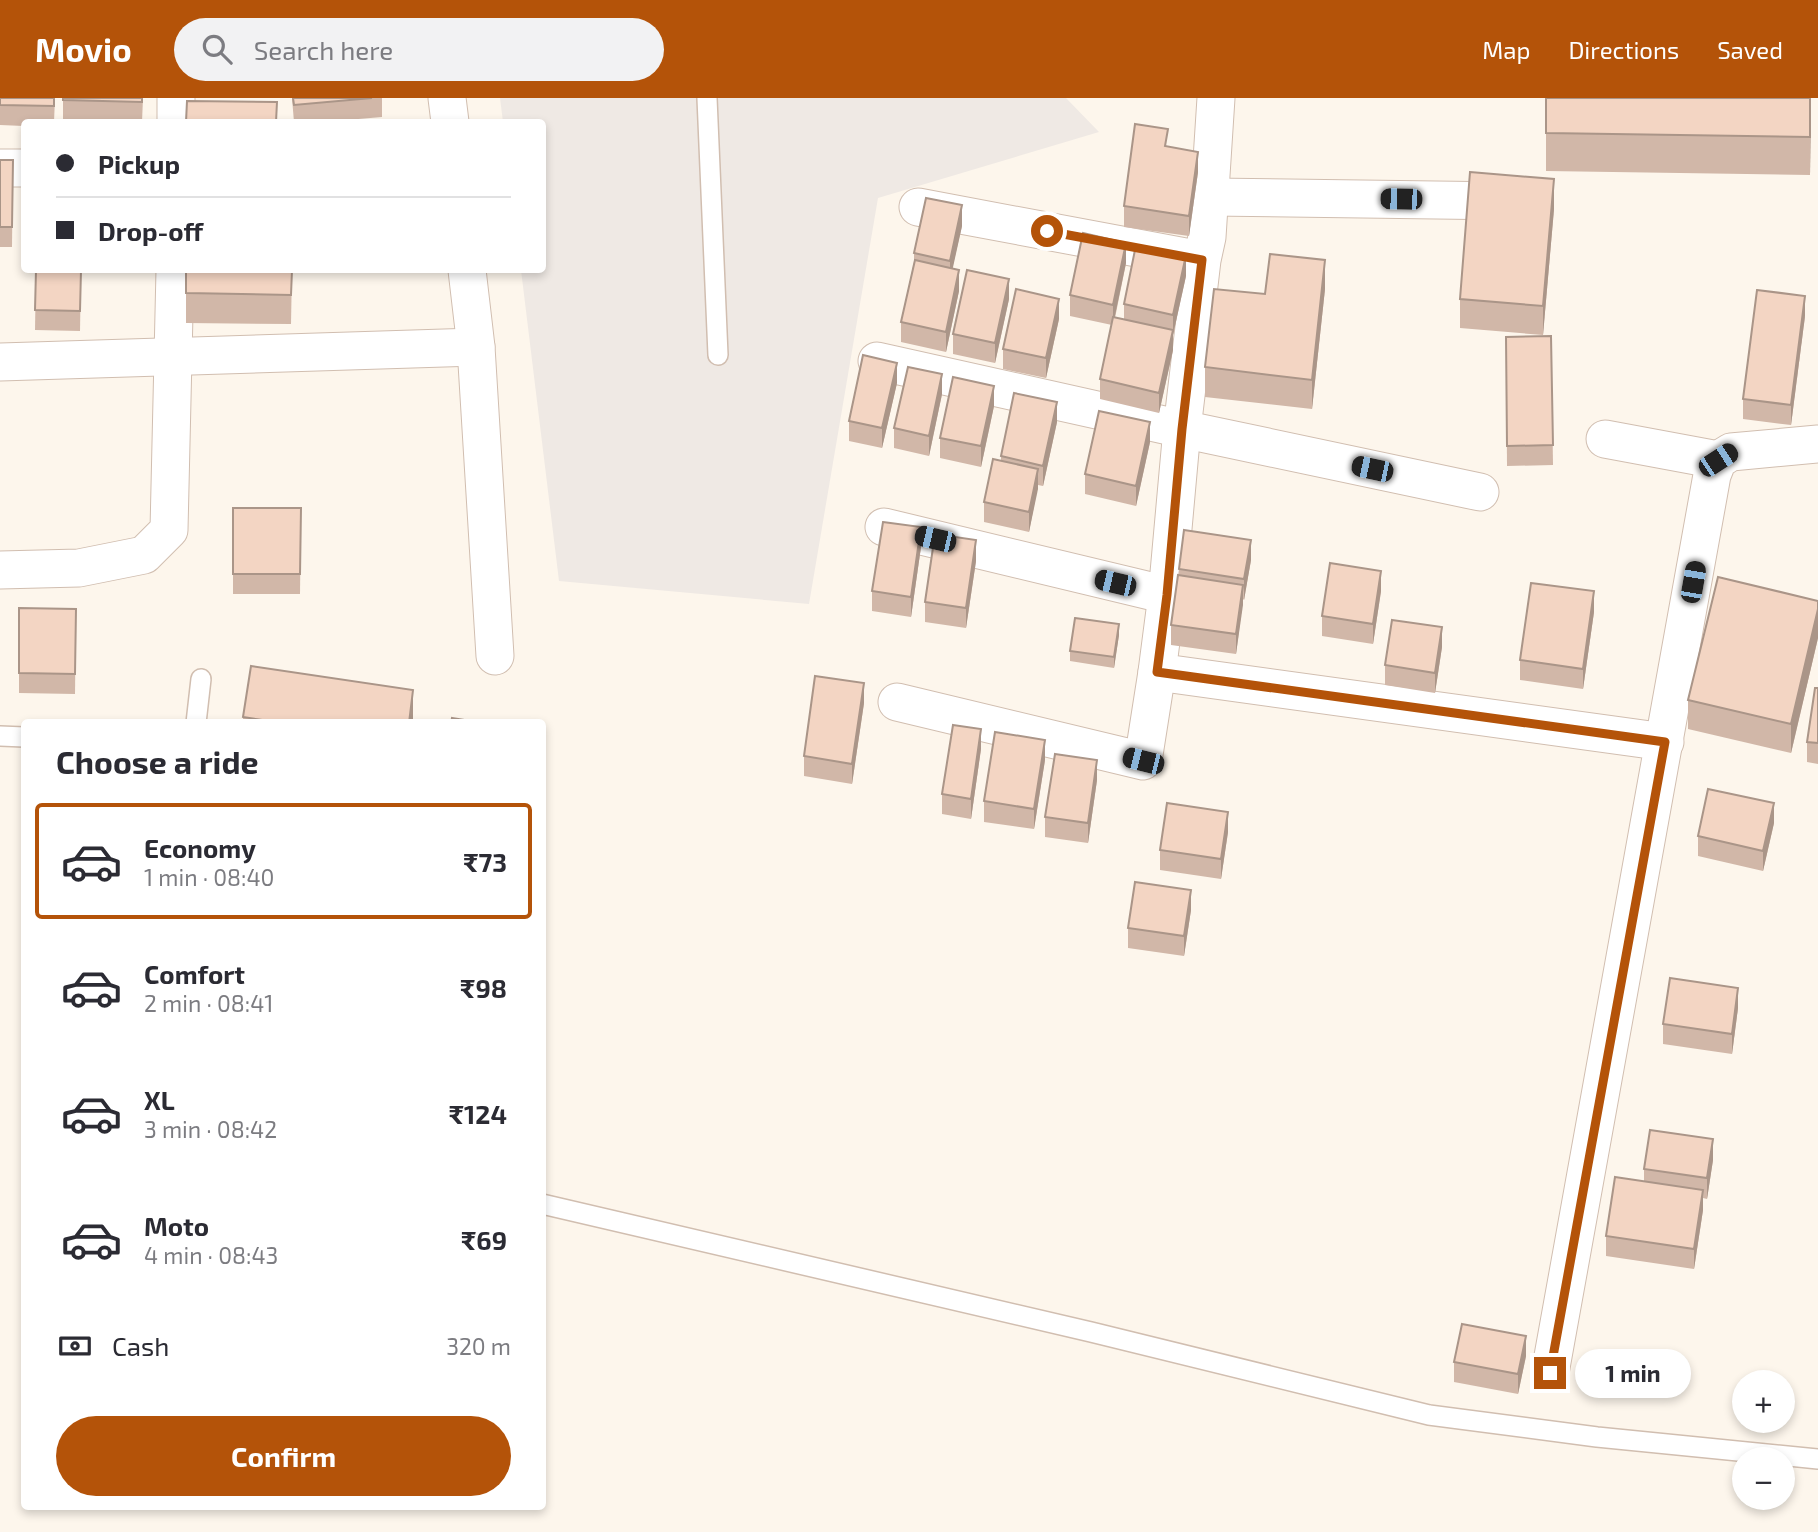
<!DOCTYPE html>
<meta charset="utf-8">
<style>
body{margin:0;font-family:"Exo 2",sans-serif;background:#f2f2f3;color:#2b2b33;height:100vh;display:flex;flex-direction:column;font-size:26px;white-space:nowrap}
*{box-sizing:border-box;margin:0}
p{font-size:23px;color:#7c7c81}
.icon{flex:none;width:38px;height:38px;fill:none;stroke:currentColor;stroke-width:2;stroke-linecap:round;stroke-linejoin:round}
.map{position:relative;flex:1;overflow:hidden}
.details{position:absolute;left:21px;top:621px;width:525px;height:791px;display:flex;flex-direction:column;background:#fff;border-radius:7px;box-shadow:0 4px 10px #0003}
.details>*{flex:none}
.banner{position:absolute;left:21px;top:21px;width:525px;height:154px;border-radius:7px;box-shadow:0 4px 10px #0003;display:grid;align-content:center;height:154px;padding:0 35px;background:#fff}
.tools{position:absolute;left:1732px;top:1272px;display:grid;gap:14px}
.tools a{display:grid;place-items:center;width:63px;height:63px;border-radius:50%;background:#fff;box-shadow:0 4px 10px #0003;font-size:35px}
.end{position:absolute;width:32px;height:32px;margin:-16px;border:9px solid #b45309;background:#fff;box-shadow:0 0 0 4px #fff}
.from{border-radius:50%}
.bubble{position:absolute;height:49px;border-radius:24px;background:#fff;box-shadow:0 4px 10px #0003;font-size:23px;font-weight:700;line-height:49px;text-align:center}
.car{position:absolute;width:21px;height:42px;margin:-21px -10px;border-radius:9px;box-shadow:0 0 5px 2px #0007;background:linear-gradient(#222 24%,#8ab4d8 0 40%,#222 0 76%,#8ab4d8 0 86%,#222 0)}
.banner b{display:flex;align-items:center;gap:24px;height:66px;font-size:26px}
.banner b+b{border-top:2px solid #e1e1e2}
.banner i{width:18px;height:18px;background:#2b2b33}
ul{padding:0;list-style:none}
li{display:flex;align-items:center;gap:21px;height:116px;margin:0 14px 10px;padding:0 21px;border:4px solid transparent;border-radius:7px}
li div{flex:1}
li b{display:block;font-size:26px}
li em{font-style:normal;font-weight:700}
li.active{border-color:#b45309}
li>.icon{width:63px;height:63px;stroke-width:1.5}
h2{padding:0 35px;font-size:32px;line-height:84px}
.pay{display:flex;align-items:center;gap:18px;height:77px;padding:0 35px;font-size:26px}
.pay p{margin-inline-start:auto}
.button{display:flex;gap:14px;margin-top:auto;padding:14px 35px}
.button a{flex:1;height:80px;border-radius:42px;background:#b45309;color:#fff;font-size:28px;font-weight:700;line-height:80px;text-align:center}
header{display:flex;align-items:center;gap:42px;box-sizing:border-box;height:98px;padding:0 35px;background:#b45309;color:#fff}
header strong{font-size:33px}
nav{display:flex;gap:38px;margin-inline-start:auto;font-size:24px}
.search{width:490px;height:63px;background:#f2f2f3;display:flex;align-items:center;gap:18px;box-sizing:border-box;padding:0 24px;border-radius:38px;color:#7c7c81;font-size:26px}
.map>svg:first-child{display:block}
</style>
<header>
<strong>Movio</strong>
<div class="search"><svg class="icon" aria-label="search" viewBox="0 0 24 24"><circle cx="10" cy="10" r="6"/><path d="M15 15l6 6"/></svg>Search here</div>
<nav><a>Map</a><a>Directions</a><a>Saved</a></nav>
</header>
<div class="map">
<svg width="1818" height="1434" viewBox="0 0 1818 1434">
<rect width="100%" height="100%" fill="#fdf6ec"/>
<path fill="#efe9e4" d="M500,0H1066L1099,34L878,100L809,506L559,483L521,172H542V24H503Z"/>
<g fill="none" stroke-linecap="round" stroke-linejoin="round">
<defs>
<g id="lane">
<path d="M707,0L718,257"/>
<path d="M196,625L201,581"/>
<path d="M0,638L24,639"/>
<path d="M542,1106L1091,1234L1429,1317L1597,1339L1818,1361"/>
</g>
<g id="street">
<path d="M176,0V24"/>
<path d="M447,0L450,24"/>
<path d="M0,70H24"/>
<path d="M1211,99L1510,103"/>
<path d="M918,109L1185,159"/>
<path d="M467,172L476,249L495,558"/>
<path d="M877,263L1182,331L1480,394"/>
<path d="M0,264L476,249"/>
<path d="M1605,341L1718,362"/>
<path d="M884,429L1167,497"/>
<path d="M0,472L79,470L144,457L169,432L175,172"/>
<path d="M1157,574L1665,644"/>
<path d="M897,604L1143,663L1157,574L1167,497L1182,331L1202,162L1207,139L1216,0"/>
<path d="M1550,1275L1712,377L1718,362L1731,354L1818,346"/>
</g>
</defs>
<use href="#lane" stroke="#d1beb0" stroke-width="22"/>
<use href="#street" stroke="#d1beb0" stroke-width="39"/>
<use href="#lane" stroke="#fff" stroke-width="19"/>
<use href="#street" stroke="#fff" stroke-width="37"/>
</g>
<g fill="#d1b7a8">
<path d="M0,0H55L54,24H24V28L0,27Z"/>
<path d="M143,0L142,24L63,22V2Z"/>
<path d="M292,0H382V19L323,24H294Z"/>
<path d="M1546,0H1811L1810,77L1546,73Z"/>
<path d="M1168,49L1198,74L1189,138L1124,129V108Z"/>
<path d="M0,62H13L12,149H0Z"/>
<path d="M1554,111L1543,237L1460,230V201Z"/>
<path d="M962,128L952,171L959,193L946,254L901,244V224L914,164V155Z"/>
<path d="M1126,165L1115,220L1124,222V206L1186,178L1173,237V252L1159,315L1100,301V281L1112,227L1070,218V197Z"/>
<path d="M36,172H81L80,233L35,232Z"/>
<path d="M186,172H292L291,226L186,225Z"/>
<path d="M1325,191L1312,311L1205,299V269L1265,196Z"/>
<path d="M1009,201L995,265L953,256V236Z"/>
<path d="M1805,218L1791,327L1743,321V301Z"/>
<path d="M1059,221L1046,280L1003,271V251Z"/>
<path d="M1551,238L1553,367L1507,368L1506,239Z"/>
<path d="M897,285L882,350L849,343V323Z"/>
<path d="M942,296L929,358L894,350V330Z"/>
<path d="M994,308L981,369L940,360V340Z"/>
<path d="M1057,324L1043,388L1038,387L1029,434L984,424V404L1001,363V358Z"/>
<path d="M1150,344L1136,408L1085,396V376Z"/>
<path d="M233,410H301L300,496H233Z"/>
<path d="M921,449L911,519L872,513V493Z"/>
<path d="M1251,462L1244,502L1243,501L1236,556L1171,547V527L1179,471Z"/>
<path d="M976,463L966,530L925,524V504Z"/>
<path d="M1381,493L1373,546L1322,538V518Z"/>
<path d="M1818,503V540L1791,655L1688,631V602Z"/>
<path d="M19,510L76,511L75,596L19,595Z"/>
<path d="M1594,514L1583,591L1520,582V562Z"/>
<path d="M1119,537L1114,570L1070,563V553Z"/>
<path d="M1442,549L1435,595L1385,587V567Z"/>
<path d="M1818,590V666L1807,664V644Z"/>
<path d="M864,605L852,686L804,678V658Z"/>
<path d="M243,619L413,621V625H243Z"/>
<path d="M981,651L971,721L942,716V696Z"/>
<path d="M1045,662L1034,731L984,724V703Z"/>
<path d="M1097,682L1088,745L1045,739V719Z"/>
<path d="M1774,725L1763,773L1698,758V738Z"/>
<path d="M1228,734L1221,781L1160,772V752Z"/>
<path d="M1191,812L1184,858L1128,850V830Z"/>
<path d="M1738,910L1732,956L1663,946V926Z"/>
<path d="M1713,1062L1707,1101L1703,1100V1112L1694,1171L1606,1158V1138L1644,1084V1071Z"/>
<path d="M1526,1258L1518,1296L1454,1284V1264Z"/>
</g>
<g fill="#aa9588">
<path d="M1810,0H1811L1810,77Z"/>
<path d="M1198,54V74L1189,138V118Z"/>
<path d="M1554,81V111L1543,237V208Z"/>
<path d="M962,107V128L950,183V163Z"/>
<path d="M1126,145V165L1113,227V207Z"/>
<path d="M1186,157V178L1173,237V217Z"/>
<path d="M1325,162V191L1312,311V282Z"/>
<path d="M959,172V193L946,254V234Z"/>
<path d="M1009,181V201L995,265V245Z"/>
<path d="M1805,198V218L1791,327V307Z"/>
<path d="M1059,201V221L1046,280V260Z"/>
<path d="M1173,232V252L1159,315V295Z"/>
<path d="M897,265V285L882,350V330Z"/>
<path d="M942,276V296L929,358V338Z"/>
<path d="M994,288V308L981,369V348Z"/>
<path d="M1057,304V324L1043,388V368Z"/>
<path d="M1150,324V344L1136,408V388Z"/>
<path d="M1038,371V391L1029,434V414Z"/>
<path d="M921,429V449L911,519V499Z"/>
<path d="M976,442V463L966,530V510Z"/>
<path d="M1251,442V462L1244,502V481Z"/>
<path d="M1381,473V493L1373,546V526Z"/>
<path d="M1243,487V507L1236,556V536Z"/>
<path d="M1594,493V514L1583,591V571Z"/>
<path d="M1818,511V540L1791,655V626Z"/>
<path d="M1119,526V537L1114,570V559Z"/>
<path d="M1442,529V549L1435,595V575Z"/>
<path d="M864,585V605L852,686V666Z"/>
<path d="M413,592V625H409Z"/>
<path d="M981,631V651L971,721V701Z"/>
<path d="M1045,642V662L1034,731V711Z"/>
<path d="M1097,662V682L1088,745V725Z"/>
<path d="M1774,705V725L1763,773V753Z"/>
<path d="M1228,714V734L1221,781V761Z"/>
<path d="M1191,792V812L1184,858V838Z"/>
<path d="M1738,890V910L1732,956V936Z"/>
<path d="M1713,1041V1062L1707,1101V1080Z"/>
<path d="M1703,1092V1112L1694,1171V1151Z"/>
<path d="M1526,1238V1258L1518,1296V1276Z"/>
</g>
<g fill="#f3d5c3" stroke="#aa9588" stroke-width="2">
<path d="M0,0H54V8L0,7Z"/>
<path d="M63,0H142V4L63,2Z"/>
<path d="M293,0H372L294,7Z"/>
<path d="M1546,0H1810V39L1546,35Z"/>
<path d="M187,3L277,4L276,24H186Z"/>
<path d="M1135,26L1168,31L1165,48L1198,54L1189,118L1124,108Z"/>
<path d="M0,62H13L12,129H0Z"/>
<path d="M1470,74L1554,81L1543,208L1460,201Z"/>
<path d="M926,100L962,107L950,163L914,155Z"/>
<path d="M1083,135L1126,145L1113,207L1070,197Z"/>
<path d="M1136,147L1186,157L1173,217L1124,206Z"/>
<path d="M1270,156L1325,162L1312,282L1205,269L1214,191L1265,196Z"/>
<path d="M915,162L959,172L946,234L901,224Z"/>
<path d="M36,172H81L80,213L35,212Z"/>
<path d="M186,172H292L291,197L186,195Z"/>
<path d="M967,172L1009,181L995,245L953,236Z"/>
<path d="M1016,191L1059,201L1046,260L1003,251Z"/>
<path d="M1757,192L1805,198L1791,307L1743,301Z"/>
<path d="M1113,219L1173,232L1159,295L1100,281Z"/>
<path d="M1551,238L1553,347L1507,348L1506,239Z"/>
<path d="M863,257L897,265L882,330L849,323Z"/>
<path d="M908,269L942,276L929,338L894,330Z"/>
<path d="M953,279L994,288L981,348L940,340Z"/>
<path d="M1014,295L1057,304L1043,368L1001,358Z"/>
<path d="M1099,313L1150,324L1136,388L1085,376Z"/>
<path d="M993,361L1038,371L1029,414L984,404Z"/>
<path d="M233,410H301L300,476H233Z"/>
<path d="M883,424L921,429L911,499L872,493Z"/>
<path d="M1184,432L1251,442L1244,481L1179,471Z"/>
<path d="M935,436L976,442L966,510L925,504Z"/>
<path d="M1330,465L1381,473L1373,526L1322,518Z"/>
<path d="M1178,477L1243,487L1236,536L1171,527Z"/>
<path d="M1718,479L1818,503V511L1791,626L1688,602Z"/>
<path d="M1531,485L1594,493L1583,571L1520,562Z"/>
<path d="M19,510L76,511L75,576L19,575Z"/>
<path d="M1075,520L1119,526L1114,559L1070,553Z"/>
<path d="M1392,522L1442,529L1435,575L1385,567Z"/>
<path d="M251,568L413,592L409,625H282L243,619Z"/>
<path d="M815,578L864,585L852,666L804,658Z"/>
<path d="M1815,590H1818V645L1807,644Z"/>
<path d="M452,620L483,625H451Z"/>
<path d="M953,627L981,631L971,701L942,696Z"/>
<path d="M995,634L1045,642L1034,711L984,703Z"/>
<path d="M1055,656L1097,662L1088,725L1045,719Z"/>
<path d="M1708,691L1774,705L1763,753L1698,738Z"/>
<path d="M1167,705L1228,714L1221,761L1160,752Z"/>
<path d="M1135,784L1191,792L1184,838L1128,830Z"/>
<path d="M1670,880L1738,890L1732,936L1663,926Z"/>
<path d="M1650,1032L1713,1041L1707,1080L1644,1071Z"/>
<path d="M1615,1079L1703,1092L1694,1151L1606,1138Z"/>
<path d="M1462,1226L1526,1238L1518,1276L1454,1264Z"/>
</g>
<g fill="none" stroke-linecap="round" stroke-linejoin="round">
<path stroke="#b45309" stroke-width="9" d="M1047,133L1202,162L1182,331L1167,497L1157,574L1665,644L1550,1275"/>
</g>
</svg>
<div class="tools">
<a>+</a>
<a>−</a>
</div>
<i class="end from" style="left:1047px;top:133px"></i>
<i class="end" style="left:1550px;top:1275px"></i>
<div class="bubble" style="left:1575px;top:1251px;width:116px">1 min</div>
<i class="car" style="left:1401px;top:101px;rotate:271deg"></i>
<i class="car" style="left:1718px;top:362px;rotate:57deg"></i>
<i class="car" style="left:1372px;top:371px;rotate:282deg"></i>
<i class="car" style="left:935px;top:441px;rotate:283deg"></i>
<i class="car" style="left:1693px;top:484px;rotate:10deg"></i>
<i class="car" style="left:1115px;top:485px;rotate:283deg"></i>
<i class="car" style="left:1143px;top:663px;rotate:284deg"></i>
<div class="banner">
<b><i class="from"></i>Pickup</b>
<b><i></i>Drop-off</b>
</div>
<section class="details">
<h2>Choose a ride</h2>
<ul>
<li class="active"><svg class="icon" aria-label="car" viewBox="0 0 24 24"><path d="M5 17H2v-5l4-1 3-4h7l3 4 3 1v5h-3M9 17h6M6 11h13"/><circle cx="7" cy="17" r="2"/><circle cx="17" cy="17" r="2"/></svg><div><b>Economy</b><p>1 min · 08:40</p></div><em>₹73</em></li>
<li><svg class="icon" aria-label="car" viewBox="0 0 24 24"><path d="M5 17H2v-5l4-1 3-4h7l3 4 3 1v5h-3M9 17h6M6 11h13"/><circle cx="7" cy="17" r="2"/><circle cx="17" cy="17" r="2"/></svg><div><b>Comfort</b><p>2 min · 08:41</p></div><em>₹98</em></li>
<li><svg class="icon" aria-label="car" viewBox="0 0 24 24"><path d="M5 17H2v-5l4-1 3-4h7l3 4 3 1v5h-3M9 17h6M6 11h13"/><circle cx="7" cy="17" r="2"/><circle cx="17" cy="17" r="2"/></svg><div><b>XL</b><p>3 min · 08:42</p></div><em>₹124</em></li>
<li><svg class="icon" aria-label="car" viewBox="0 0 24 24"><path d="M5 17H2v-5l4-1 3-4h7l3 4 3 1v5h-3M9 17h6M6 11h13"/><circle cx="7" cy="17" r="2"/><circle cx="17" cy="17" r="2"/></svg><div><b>Moto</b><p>4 min · 08:43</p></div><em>₹69</em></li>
</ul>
<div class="pay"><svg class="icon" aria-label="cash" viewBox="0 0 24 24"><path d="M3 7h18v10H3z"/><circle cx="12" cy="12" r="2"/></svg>Cash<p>320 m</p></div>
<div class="button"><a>Confirm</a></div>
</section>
</div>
